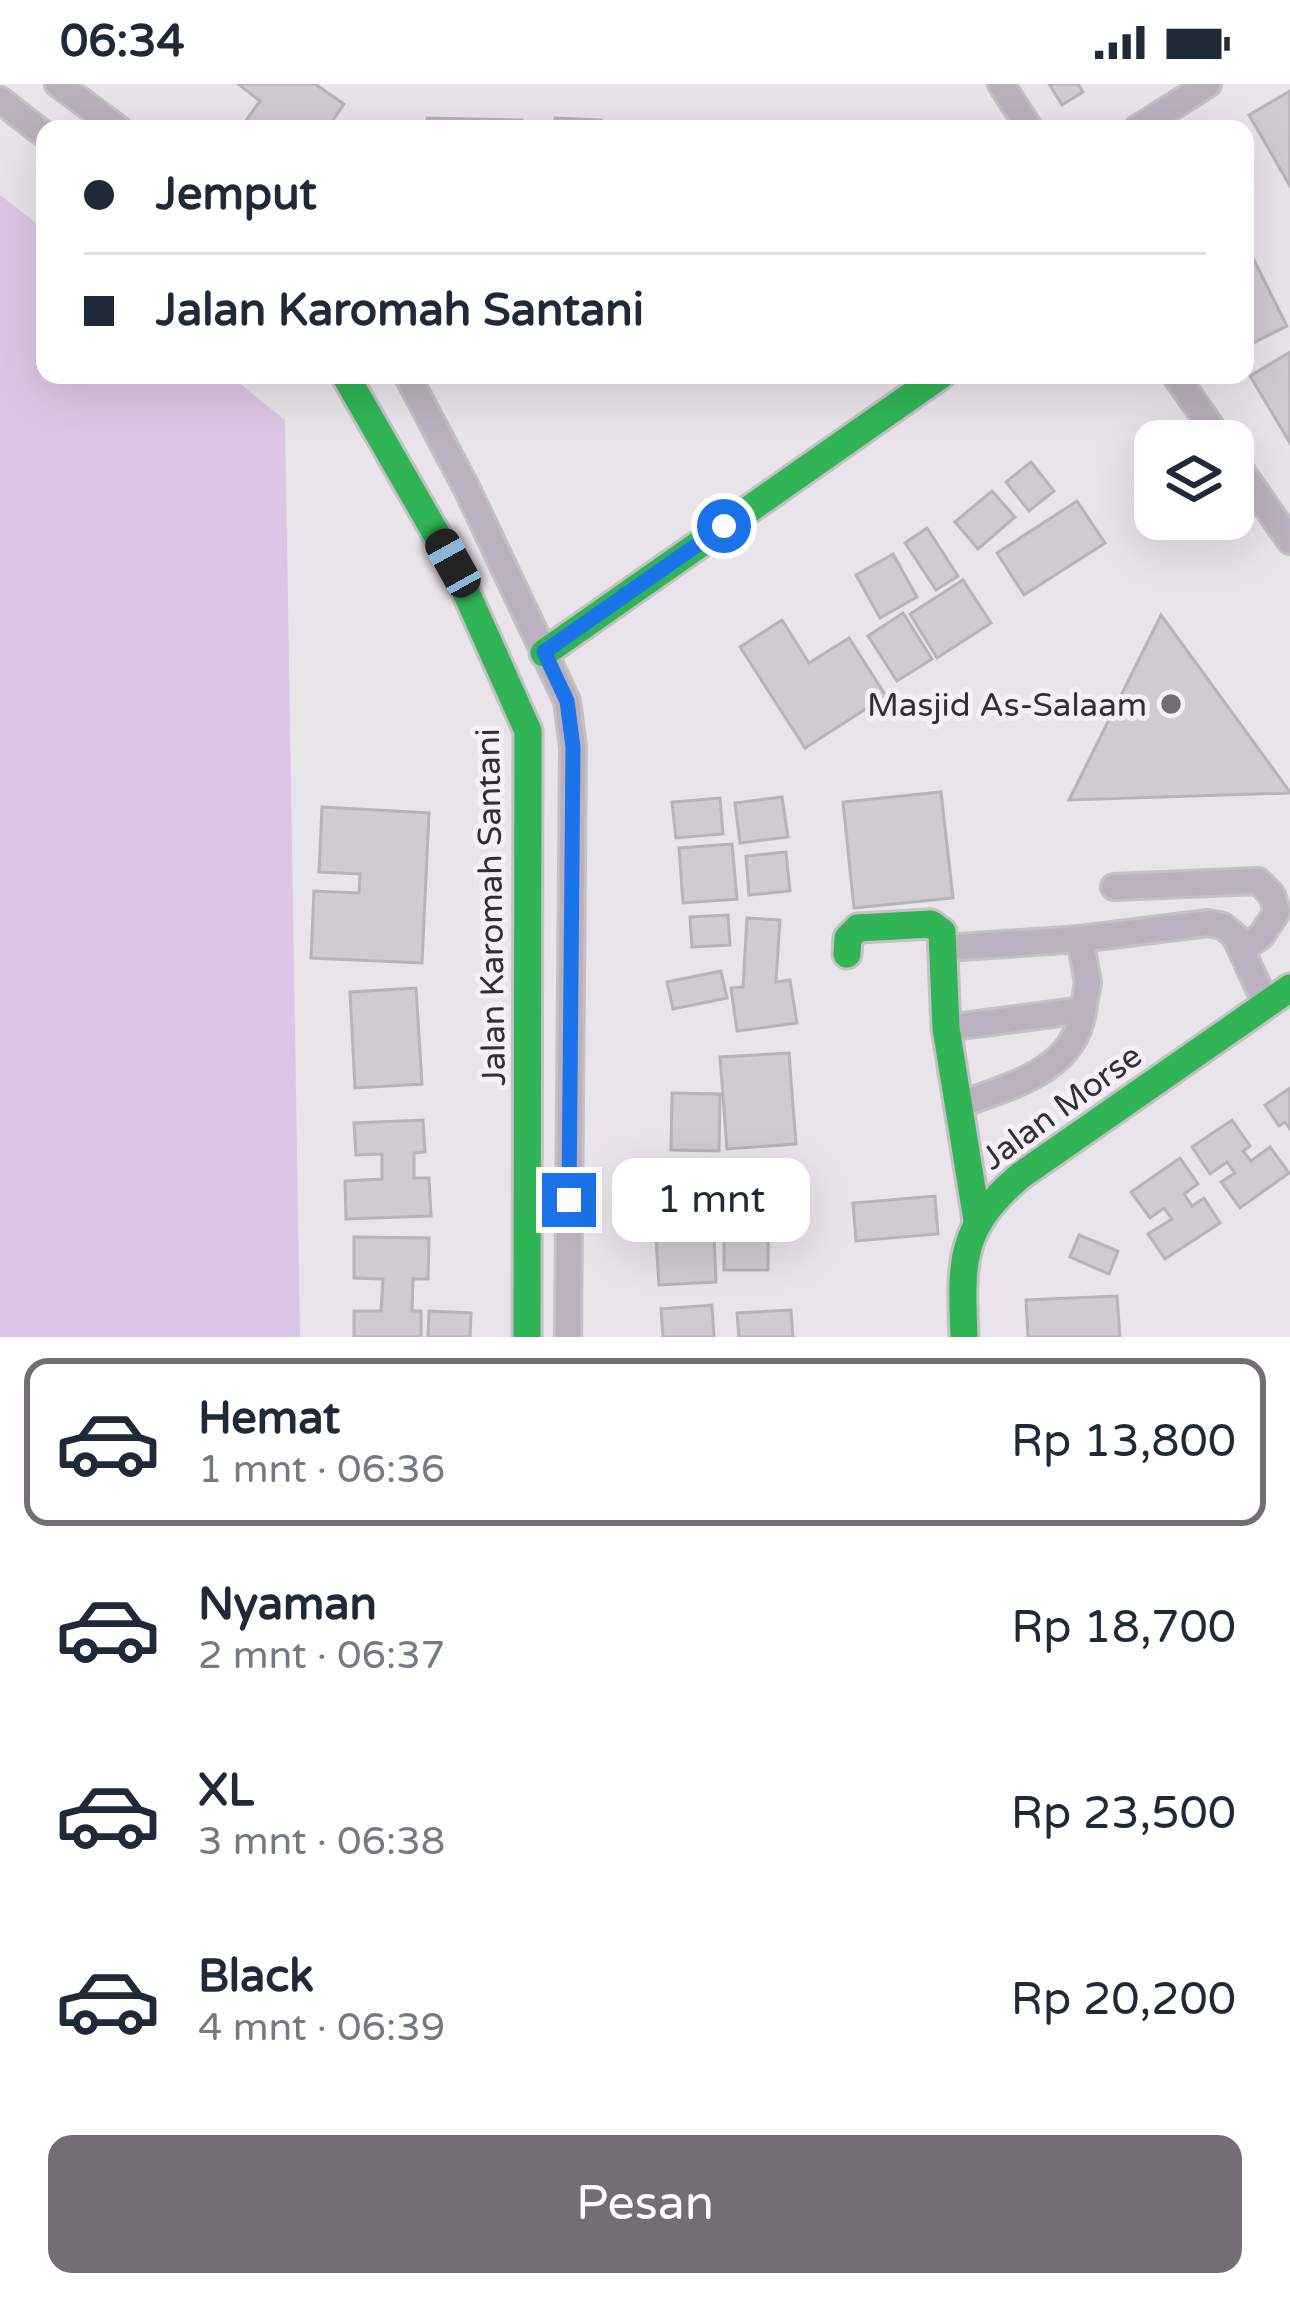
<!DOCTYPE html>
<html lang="id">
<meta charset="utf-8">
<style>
body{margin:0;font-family:"Varela Round",sans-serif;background:#f2f2f3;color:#1f2937;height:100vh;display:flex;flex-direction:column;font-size:45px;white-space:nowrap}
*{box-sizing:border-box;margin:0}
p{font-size:39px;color:#747a83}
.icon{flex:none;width:66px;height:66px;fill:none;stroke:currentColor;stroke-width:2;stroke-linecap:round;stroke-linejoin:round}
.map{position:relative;height:1253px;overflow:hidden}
.side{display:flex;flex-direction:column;background:#fff;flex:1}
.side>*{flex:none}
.guide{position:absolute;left:36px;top:36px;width:1218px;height:264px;border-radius:24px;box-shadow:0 12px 48px #0002;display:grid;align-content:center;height:264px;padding:0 48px;background:#fff}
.tools{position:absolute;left:1134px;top:336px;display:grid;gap:24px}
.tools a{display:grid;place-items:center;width:120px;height:120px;border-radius:24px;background:#fff;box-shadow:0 12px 48px #0002;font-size:60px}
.end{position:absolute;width:54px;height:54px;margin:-27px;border:15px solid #1a73e8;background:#fff;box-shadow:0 0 0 6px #fff}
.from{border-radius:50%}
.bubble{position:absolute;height:84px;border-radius:24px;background:#fff;box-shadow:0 12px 48px #0002;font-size:39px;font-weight:600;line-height:84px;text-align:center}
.car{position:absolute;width:36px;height:72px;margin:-36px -18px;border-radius:15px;box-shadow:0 0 9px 3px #0007;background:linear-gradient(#222 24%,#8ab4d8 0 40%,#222 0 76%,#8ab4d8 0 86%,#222 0)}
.guide b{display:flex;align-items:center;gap:42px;height:114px;font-size:45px}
.guide b+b{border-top:3px solid #e0e1e3}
.guide i{width:30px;height:30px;background:#1f2937}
ul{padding:21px 0 0;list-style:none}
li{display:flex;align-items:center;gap:36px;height:168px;margin:0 24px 18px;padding:0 24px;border:6px solid transparent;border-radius:24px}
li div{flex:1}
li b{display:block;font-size:45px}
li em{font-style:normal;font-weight:600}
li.active{border-color:#726e73}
li>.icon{width:108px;height:108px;stroke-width:1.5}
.primary-button{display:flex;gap:24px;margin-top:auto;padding:24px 48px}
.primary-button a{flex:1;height:138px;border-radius:24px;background:#726e73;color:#fff;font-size:48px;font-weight:600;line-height:138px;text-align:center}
.status{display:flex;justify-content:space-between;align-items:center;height:84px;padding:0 60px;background:#fff;direction:ltr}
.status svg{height:33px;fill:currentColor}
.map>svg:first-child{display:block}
</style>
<div class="status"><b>06:34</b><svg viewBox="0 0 49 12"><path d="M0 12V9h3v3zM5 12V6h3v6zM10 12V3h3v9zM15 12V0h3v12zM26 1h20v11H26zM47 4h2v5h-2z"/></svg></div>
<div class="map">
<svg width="1290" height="1253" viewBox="0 0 1290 1253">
<rect width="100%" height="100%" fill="#e8e4e9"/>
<path fill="#dcc6e5" d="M0,111L45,146V291H229L285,336L300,1253H0Z"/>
<g fill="#cfcbd0" stroke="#b7b4b8" stroke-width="3">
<path d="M238,0H315L344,20L327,45H255L245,38L260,17Z"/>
<path d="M1049,0H1078L1083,8L1062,21Z"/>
<path d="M1290,7V102L1249,31Z"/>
<path d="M427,34L522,36V45H427Z"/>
<path d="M555,34L601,36V45H555Z"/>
<path d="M1245,158L1287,242L1245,263Z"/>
<path d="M1290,268V359L1250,292Z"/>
<path d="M1031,378L1054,407L1029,427L1006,398Z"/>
<path d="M992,407L1015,433L978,465L955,438Z"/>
<path d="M1077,417L1105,459L1024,511L997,469Z"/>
<path d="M927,444L958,492L936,506L905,459Z"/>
<path d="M893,470L917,513L880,534L856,491Z"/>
<path d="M963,496L991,539L937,574L910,530Z"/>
<path d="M903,529L932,575L897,597L868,552Z"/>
<path d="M1161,531L1290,708V709L1069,716Z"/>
<path d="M782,536L809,579L849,554L886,612L805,664L740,563Z"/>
<path d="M941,708L953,814L854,824L843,718Z"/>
<path d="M782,713L788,753L740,759L735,719Z"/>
<path d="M720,714L723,750L676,754L672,718Z"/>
<path d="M322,723L429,729L422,879L311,874L314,807L359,809L360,790L319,788Z"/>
<path d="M732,760L737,815L683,819L679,764Z"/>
<path d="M786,768L790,807L749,811L746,772Z"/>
<path d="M728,831L730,861L692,863L690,833Z"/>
<path d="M747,834L780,836L776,898L790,896L797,939L737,947L731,904L743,903Z"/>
<path d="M721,887L727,914L673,925L667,898Z"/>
<path d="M416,904L422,1000L355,1004L350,908Z"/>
<path d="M789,969L796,1060L727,1065L720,973Z"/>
<path d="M1290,1004V1045L1285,1038L1279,1042L1265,1021Z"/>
<path d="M672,1009L720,1010L719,1067L671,1066Z"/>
<path d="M423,1036L425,1068L414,1069V1094H429L431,1132L346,1135L345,1097L382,1095V1070L356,1071L354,1039Z"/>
<path d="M1232,1036L1250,1062L1243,1067L1251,1077L1270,1063L1289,1089L1240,1124L1221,1098L1235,1089L1227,1078L1210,1090L1192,1063Z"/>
<path d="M1180,1074L1198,1100L1184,1110L1192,1122L1204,1114L1220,1139L1165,1175L1148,1150L1172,1135L1164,1124L1150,1134L1131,1108Z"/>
<path d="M724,1087H769L768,1186H724Z"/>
<path d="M672,1099H710V1134H673Z"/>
<path d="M935,1112L938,1150L856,1157L853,1119Z"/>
<path d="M714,1151L716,1198L659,1201L656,1154Z"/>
<path d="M1079,1151L1118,1167L1109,1190L1070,1173Z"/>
<path d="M354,1153L429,1154L428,1195H413L412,1227H421V1253H354V1227H381L383,1195L354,1194Z"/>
<path d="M1117,1212L1120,1253H1028L1026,1216Z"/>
<path d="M712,1221L714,1253H663L661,1225Z"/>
<path d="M791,1226L793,1253H739L737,1229Z"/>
<path d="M429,1227L471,1229L470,1253H428Z"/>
</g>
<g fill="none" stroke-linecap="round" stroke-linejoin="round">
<defs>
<g id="street">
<path d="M58,0L119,45"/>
<path d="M1001,0L1030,45"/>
<path d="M0,16L45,51"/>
<path d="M1137,45L1208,0"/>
<path d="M407,291L467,405L567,617L573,663L568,1253"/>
<path d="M1175,291L1221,357"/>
<path d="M1233,375L1290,457"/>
<path d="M1114,803L1258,797L1272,811L1277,828L1261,852L1242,865"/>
<path d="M945,864L1080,855L1208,839L1223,842L1235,852L1266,920"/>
<path d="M946,944L1083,926L1088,899L1080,855"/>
<path d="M959,1021C1009,1002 1075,988 1083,926"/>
</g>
<g id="fast">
<path d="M345,291L453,479L528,647L527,1253"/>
<path d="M544,569L941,291"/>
<path d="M847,870L848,854L858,844L931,840L942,848L946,944L977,1136"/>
<path d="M964,1253C961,1177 959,1144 1020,1092L1290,904"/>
</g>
</defs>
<use href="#street" stroke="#c3c1c4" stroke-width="30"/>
<use href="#fast" stroke="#c3c1c4" stroke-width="33"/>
<use href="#street" stroke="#bbb1be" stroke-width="24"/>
<use href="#fast" stroke="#30b455" stroke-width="27"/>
</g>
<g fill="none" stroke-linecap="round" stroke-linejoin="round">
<path stroke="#1a73e8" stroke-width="15" d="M569,1116L573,663L567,617L544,568L724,442"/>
</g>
<circle fill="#726e73" stroke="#f6eff9" stroke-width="4.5" cx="1171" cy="620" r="12"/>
<g text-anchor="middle" stroke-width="10" stroke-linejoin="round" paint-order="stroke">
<g font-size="33" fill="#322f33" stroke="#f6eff9" text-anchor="end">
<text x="1147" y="632">Masjid As-Salaam</text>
</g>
<g font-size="33" fill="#322f33" stroke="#f6eff9">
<text transform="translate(490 823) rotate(-91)" y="12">Jalan Karomah Santani</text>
<text transform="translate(1061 1022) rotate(-36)" y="12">Jalan Morse</text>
</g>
</g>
</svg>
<div class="tools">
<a><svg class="icon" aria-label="layers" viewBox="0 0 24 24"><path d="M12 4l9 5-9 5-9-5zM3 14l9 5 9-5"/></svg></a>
</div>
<i class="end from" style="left:724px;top:442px"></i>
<i class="end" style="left:569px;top:1116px"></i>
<div class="bubble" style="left:612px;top:1074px;width:198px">1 mnt</div>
<i class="car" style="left:453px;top:479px;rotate:331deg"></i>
<div class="guide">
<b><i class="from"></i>Jemput</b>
<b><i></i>Jalan Karomah Santani</b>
</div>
</div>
<section class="side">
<ul>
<li class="active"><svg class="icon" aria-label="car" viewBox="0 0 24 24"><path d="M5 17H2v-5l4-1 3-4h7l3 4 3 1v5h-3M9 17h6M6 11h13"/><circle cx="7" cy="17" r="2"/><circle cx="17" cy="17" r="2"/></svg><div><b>Hemat</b><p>1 mnt · 06:36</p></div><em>Rp 13,800</em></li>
<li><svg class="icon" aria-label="car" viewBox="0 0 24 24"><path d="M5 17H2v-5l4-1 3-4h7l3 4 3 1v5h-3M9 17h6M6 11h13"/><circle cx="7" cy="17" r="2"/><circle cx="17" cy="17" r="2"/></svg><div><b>Nyaman</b><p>2 mnt · 06:37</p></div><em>Rp 18,700</em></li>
<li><svg class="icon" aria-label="car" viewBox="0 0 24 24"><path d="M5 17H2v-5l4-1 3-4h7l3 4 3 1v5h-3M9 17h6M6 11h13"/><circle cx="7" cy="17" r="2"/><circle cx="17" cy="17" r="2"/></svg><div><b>XL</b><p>3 mnt · 06:38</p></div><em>Rp 23,500</em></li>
<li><svg class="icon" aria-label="car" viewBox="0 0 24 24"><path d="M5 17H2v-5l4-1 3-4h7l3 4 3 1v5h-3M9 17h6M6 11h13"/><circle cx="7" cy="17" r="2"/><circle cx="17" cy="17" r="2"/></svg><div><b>Black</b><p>4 mnt · 06:39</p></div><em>Rp 20,200</em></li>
</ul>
<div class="primary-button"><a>Pesan</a></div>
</section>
